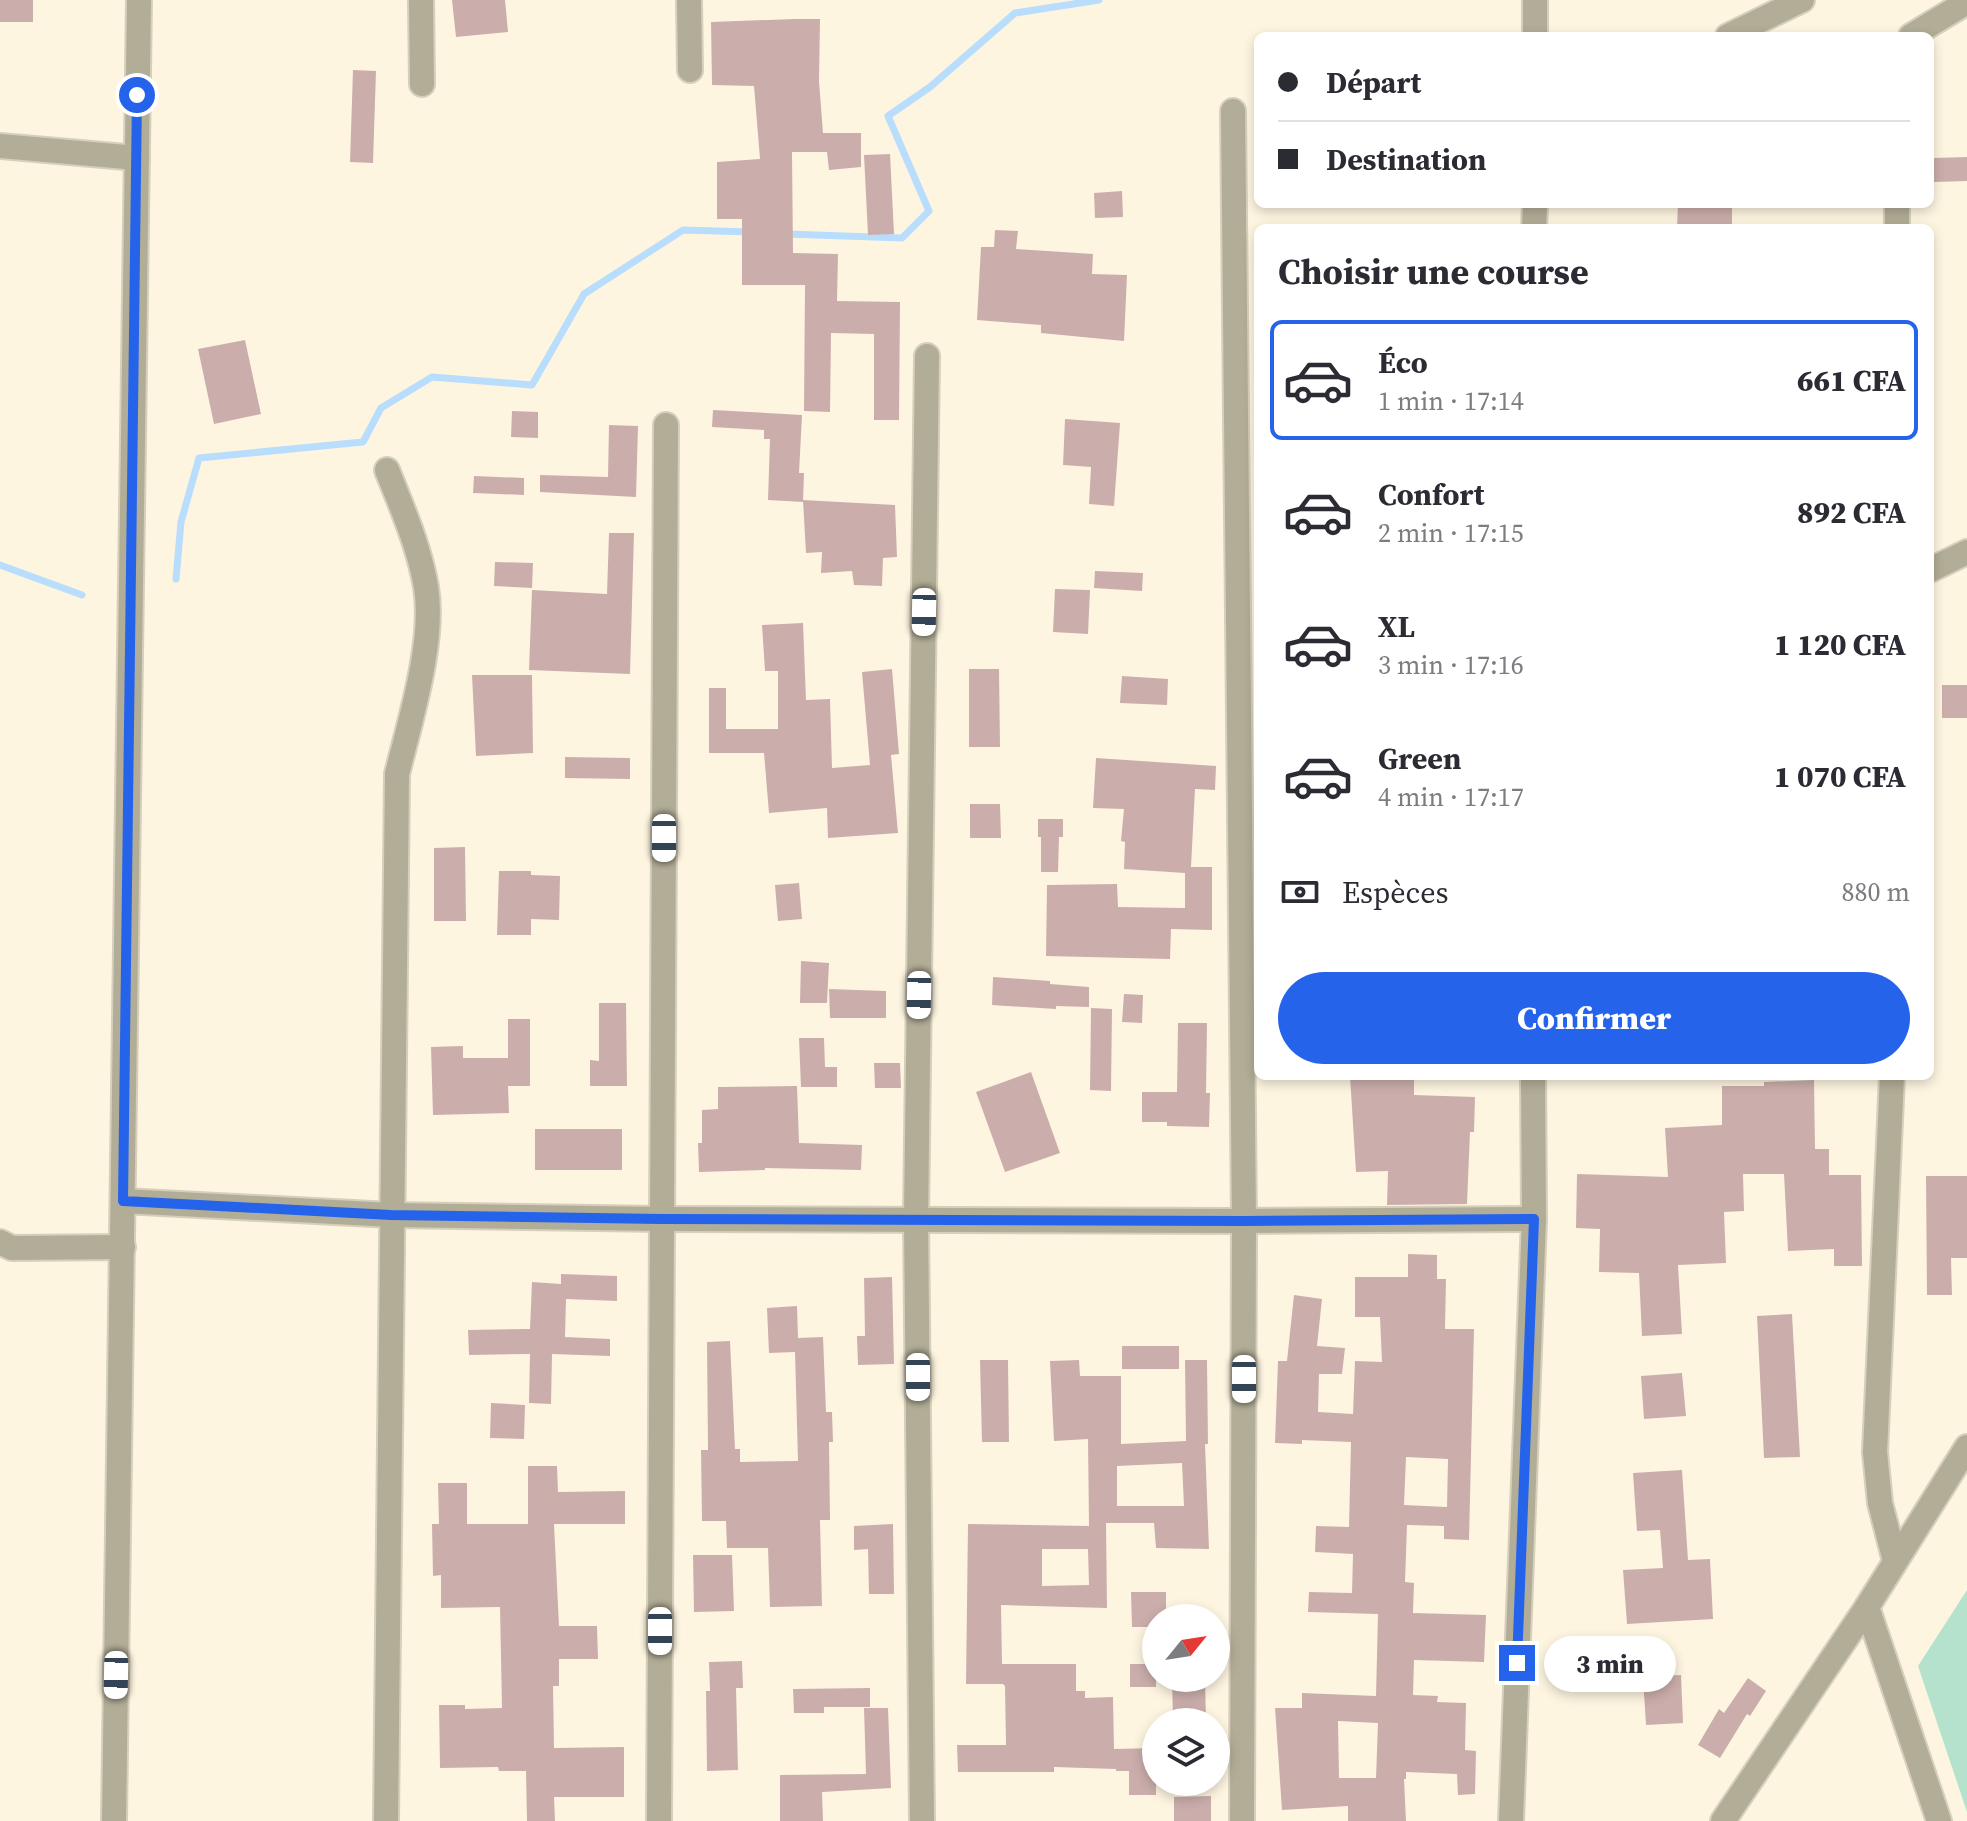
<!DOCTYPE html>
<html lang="fr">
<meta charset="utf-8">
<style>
body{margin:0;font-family:"Source Serif 4",serif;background:#f2f2f3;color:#2b2b33;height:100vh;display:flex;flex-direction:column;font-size:30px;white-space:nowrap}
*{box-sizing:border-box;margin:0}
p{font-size:26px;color:#7c7c81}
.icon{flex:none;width:44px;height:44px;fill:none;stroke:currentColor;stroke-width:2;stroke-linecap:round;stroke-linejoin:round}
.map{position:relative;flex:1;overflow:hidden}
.panel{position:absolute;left:1254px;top:224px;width:680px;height:856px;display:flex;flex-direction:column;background:#fff;border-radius:12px;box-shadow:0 4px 12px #0003}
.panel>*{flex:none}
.banner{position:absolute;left:1254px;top:32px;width:680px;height:176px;border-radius:12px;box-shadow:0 4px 12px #0003;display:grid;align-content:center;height:176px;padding:0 24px;background:#fff}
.needle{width:52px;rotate:60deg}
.buttons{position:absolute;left:1142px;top:1604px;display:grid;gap:16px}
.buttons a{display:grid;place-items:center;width:88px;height:88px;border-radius:50%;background:#fff;box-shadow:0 4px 12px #0003;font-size:40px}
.end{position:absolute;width:36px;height:36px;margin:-18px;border:10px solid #2563eb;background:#fff;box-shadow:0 0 0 4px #fff}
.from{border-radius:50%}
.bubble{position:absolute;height:56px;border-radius:28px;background:#fff;box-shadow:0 4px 12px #0003;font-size:26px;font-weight:800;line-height:56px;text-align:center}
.car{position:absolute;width:24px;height:48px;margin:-24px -12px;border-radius:10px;box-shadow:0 0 6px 2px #0007;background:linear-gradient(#fff 24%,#345 0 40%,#fff 0 76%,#345 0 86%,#fff 0)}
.banner b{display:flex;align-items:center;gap:28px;height:76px;font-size:30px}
.banner b+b{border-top:2px solid #e1e1e2}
.banner i{width:20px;height:20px;background:#2b2b33}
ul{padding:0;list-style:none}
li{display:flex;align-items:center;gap:24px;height:120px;margin:0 16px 12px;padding:0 8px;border:4px solid transparent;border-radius:12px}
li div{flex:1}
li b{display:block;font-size:30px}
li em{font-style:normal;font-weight:800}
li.selected{border-color:#2563eb}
li>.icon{width:72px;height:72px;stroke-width:1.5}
h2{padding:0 24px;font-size:36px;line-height:96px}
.pay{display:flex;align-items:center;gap:20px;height:88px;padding:0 24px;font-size:30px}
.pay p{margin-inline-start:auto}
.cta{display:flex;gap:16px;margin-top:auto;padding:16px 24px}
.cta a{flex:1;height:92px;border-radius:48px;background:#2563eb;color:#fff;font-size:32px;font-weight:800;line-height:92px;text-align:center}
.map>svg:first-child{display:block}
</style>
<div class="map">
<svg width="1967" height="1821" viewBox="0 0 1967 1821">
<rect width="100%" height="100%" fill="#fef5e1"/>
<path fill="#b5e2cd" d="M1967,1590V1812L1918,1666Z"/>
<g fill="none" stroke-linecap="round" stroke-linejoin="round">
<g stroke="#b8ddfd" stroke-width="7">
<path d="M787,234L902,238L929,211L888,116L930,87L1015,13L1099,0"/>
<path d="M0,565L82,595"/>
<path d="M176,579L181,522L199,458L363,442L381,408L432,377L532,385L584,294L683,230L751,232"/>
</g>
</g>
<g fill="#cbaeab" fill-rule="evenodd">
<rect x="0" y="0" width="33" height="22"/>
<path d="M452,0H505L508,32L456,37Z"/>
<path d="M794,19H820L819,81L823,133H861V167L829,170L827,152H792L793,253L838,254L837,301L900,302L899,420H874V334L831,333L830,412L804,411L805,285H742V219H717V162L760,159L754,86L712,85L711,22Z"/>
<path d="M353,70L376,71L373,163L350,162Z"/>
<path d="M890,154L894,234L868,235L864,155Z"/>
<path d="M1967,157V181L1934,182L1933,158Z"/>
<path d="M1122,191L1123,217L1095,218L1094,193Z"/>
<path d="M1678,204H1732V228H1677Z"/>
<path d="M995,230L1018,231L1016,249L1093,254L1092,274L1127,275L1124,341L1041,333V325L977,320L981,247H994Z"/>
<path d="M245,340L261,414L214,424L198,349Z"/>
<path d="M713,410L802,415L799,473H804L803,502L768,500L770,439H764V430L712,427Z"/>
<path d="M512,411L538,412V438L511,437Z"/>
<path d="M1065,419L1120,423L1114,506L1089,504L1091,467L1063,465Z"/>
<path d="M609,425L638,426L636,497L540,492V475L608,477Z"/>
<path d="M474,476L524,478V495L473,493Z"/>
<path d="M803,500L895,505L897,557L883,558L882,586L854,585L852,571L821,573L822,552L806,553Z"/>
<path d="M609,533H634L630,674L529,670L532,590L607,594Z"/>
<path d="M495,562L533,563L532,588L494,586Z"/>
<path d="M1095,571L1143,573L1142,591L1094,588Z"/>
<path d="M1055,589L1090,590L1088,634L1053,632Z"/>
<path d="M803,623L806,700L830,699L832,768L870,765L862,672L892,669L899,754L891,755L898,833L828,838L827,808L769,813L764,753H709V688H726V729H778V671H765L762,625Z"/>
<path d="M969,669H999L1000,747H969Z"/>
<path d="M472,675H532L533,753L476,756Z"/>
<path d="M1122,676L1168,679L1167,705L1120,703Z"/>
<rect x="1942" y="685" width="25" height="33"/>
<path d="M565,757L630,758V779L565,778Z"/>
<path d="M1096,758L1216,766L1215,790L1195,789L1191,867H1212V930L1171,929L1170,959L1046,956L1047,885L1117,884L1118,907L1185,908V873L1124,869L1125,842L1121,841L1124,809L1093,808Z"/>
<path d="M970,804H1000L1001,838H970Z"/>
<path d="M1038,819H1063V837H1059L1058,872H1041V837H1038Z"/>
<path d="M465,847L466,921H434V848Z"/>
<path d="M499,871H531V875L560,876L559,920L531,919V935H497Z"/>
<path d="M799,883L802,919L778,921L775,885Z"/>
<path d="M801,961L829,963L827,1003H800Z"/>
<path d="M993,977L1050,981V984L1089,987V1007L1056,1006V1009L992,1005Z"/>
<path d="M829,989L886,991V1018H830Z"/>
<path d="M1124,994L1143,995L1142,1023L1122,1022Z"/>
<path d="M599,1003H626L627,1086H590V1060L599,1061Z"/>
<path d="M1091,1008L1112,1009L1111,1091L1090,1090Z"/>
<path d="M508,1019H530V1086H508L509,1113L433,1115L431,1047L463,1046V1058H508Z"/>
<path d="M1178,1023H1207L1206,1093H1210L1209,1127L1167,1126V1122H1142V1092H1177Z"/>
<path d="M799,1038H824L825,1067H837V1087H801Z"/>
<path d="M874,1063H900L901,1088H875Z"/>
<path d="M1031,1072L1060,1153L1005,1172L976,1092Z"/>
<path d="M1350,1076H1414V1095L1475,1097L1474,1132H1470L1467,1204L1387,1205L1388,1171L1356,1172Z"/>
<path d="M1814,1080L1815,1149H1829V1175H1861L1862,1266H1834V1249L1788,1251L1784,1174H1743L1744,1211L1724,1212L1726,1263L1678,1265L1682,1334L1642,1336L1639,1273L1599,1272L1600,1229L1576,1228L1577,1174L1668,1177L1665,1128L1722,1125V1086H1764V1082Z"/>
<path d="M797,1086L799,1143L862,1145L861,1170L765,1168V1170L699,1172L698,1143H702V1110L718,1109V1087Z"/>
<rect x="535" y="1129" width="87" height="41"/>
<path d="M1926,1176H1967V1258H1951L1952,1295H1927Z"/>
<path d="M1408,1254L1437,1255V1279H1446L1445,1329H1474L1469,1540L1444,1539V1526L1407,1525L1405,1582L1414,1583L1413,1613L1486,1615L1484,1662L1414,1660L1413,1695L1438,1696L1437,1702L1466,1703L1465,1750L1476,1751L1475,1794L1458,1795L1457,1774L1406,1772V1779H1404L1406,1821H1348V1806L1282,1810L1275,1708H1302V1693L1376,1696L1378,1614L1308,1612L1309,1592L1352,1593L1353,1554L1315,1552L1316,1526L1349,1527L1351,1442L1302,1440V1444L1275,1443L1278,1361H1287L1294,1295L1322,1299L1317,1346L1345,1348L1342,1374H1319L1318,1412L1353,1414L1355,1361L1382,1362L1380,1317H1355V1277H1408ZM1406,1457L1448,1459L1447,1507L1404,1505ZM1338,1721L1378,1723L1376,1778H1339Z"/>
<path d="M561,1274L617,1276V1301L566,1299L565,1337L610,1339V1356L552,1354L551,1404L529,1403L530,1354L469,1355L468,1330L530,1329L532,1282L561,1284Z"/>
<path d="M892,1277L894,1364L858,1365L857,1336H865L864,1278Z"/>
<path d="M797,1306L798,1338L823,1337L826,1412H832L833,1442H829L830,1520H820L822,1606L770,1607L768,1548H727L726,1521H702L701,1450H708L707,1342L730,1341L735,1449H740V1462L798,1461L795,1352L769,1353L767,1308Z"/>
<path d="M1792,1314L1800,1457L1764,1458L1757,1316Z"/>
<rect x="1122" y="1346" width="57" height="23"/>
<path d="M980,1360H1008L1009,1442H982Z"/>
<path d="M1079,1360L1080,1376H1121V1444L1186,1441L1185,1360H1207L1208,1444H1205L1209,1549L1156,1548L1154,1523H1106L1107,1608L1001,1605L1002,1664H1076V1691H1085V1698L1113,1697L1114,1749L1156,1748V1795H1129V1771H1116V1769L1054,1767V1772H958L957,1745H1006L1005,1686L1003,1684H966L968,1524L1089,1526L1088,1439L1054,1441L1050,1361ZM1182,1463L1184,1506H1117V1466ZM1042,1549H1088L1089,1585L1042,1586Z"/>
<path d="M1682,1373L1686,1416L1644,1419L1641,1376Z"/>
<path d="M491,1403L525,1405L524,1439L490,1438Z"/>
<path d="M528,1466H557L558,1492L625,1491V1524H554L559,1626H597L598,1659H559V1686H553L554,1748L624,1747V1797H554L555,1821H527L526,1771H499L498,1767L440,1768L439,1705H465V1709L502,1708L500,1607L441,1608V1575L433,1576L432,1524H439L438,1483H467V1524H528Z"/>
<path d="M1682,1470L1688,1560L1710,1559L1713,1619L1627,1624L1623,1570L1663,1568L1660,1530L1637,1531L1633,1473Z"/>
<path d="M893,1524L894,1594H869L868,1549L854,1550V1526Z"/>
<path d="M693,1555H732L734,1611L694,1612Z"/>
<path d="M1131,1592H1166V1618H1156V1627H1132Z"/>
<path d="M742,1661L743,1688H736L738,1770L707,1771L706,1691H710L709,1662Z"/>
<rect x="1130" y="1664" width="26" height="23"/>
<path d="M1681,1675L1683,1723L1646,1725L1643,1677Z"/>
<path d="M1172,1678H1205L1206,1722H1173Z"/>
<path d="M1748,1678L1766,1691L1750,1716L1747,1714L1720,1758L1698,1745L1719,1709L1724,1713Z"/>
<path d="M870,1688V1707H824V1713H794L793,1689Z"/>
<path d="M864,1708H888L891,1788L822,1792L823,1821H780V1775L866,1774Z"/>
<path d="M1211,1796V1821H1174V1797Z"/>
</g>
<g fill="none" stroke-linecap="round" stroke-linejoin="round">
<defs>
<g id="minor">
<path d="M421,0L422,84"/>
<path d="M689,0L690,70"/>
<path d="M1535,36V0"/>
<path d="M1728,36L1802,0"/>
<path d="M1911,36L1967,2"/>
<path d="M1233,111L1244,1221L1242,1821"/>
<path d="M0,146L137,158"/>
<path d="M1897,204V228"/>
<path d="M1534,228L1535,204"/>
<path d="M1930,570L1967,552"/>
<path d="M1892,1076L1875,1452L1880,1503L1895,1561"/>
<path d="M123,1201L391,1215L662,1219L1244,1221L1534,1219"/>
<path d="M0,1242L12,1248L123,1247"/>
<path d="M1867,1607L1939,1821"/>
<path d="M114,1821L139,0"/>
<path d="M386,1821L397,774C410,721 435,641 426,587C419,546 402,508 387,470"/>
<path d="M659,1821L666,425"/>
<path d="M922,1821L916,1219L927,356"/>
<path d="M1511,1821L1534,1219L1533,1076"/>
<path d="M1723,1821L1867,1607L1967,1447"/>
</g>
</defs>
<use href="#minor" stroke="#d7cfbd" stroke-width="28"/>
<use href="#minor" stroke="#b2ad96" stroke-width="24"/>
</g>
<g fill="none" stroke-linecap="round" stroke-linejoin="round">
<path stroke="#2563eb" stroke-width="10" d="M137,95L123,1201L391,1215L662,1219L1244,1221L1534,1219L1517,1663"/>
</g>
</svg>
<div class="buttons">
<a><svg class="needle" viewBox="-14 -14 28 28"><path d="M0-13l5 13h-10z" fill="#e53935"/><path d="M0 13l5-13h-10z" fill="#7c7c81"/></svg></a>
<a><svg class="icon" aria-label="layers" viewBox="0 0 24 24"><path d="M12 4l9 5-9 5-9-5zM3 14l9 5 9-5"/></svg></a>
</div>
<i class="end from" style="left:137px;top:95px"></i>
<i class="end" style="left:1517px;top:1663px"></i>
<div class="bubble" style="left:1544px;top:1636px;width:132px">3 min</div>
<i class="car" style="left:924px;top:612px;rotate:181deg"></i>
<i class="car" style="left:664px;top:838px;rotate:180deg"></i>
<i class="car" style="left:919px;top:995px;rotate:181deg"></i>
<i class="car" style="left:918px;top:1377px;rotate:180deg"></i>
<i class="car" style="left:1244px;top:1379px;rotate:180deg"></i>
<i class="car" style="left:660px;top:1631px;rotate:180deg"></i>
<i class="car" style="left:116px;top:1675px;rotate:181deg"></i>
<div class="banner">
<b><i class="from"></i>Départ</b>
<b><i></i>Destination</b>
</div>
<section class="panel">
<h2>Choisir une course</h2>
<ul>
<li class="selected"><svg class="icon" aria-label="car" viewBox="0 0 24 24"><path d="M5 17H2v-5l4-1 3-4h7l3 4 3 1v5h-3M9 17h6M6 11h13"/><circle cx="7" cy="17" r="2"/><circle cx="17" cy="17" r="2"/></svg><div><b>Éco</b><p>1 min · 17:14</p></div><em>661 CFA</em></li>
<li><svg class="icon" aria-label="car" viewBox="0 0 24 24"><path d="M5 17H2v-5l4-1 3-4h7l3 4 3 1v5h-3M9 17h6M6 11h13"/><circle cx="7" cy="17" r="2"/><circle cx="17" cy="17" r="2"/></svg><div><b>Confort</b><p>2 min · 17:15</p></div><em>892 CFA</em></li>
<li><svg class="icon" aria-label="car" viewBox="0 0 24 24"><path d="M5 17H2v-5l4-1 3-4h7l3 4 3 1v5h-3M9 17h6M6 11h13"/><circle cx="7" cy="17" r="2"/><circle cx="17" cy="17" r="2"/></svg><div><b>XL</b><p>3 min · 17:16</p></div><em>1 120 CFA</em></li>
<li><svg class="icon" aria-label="car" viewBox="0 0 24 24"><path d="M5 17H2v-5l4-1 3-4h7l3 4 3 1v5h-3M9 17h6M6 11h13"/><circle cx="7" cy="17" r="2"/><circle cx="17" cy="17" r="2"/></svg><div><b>Green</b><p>4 min · 17:17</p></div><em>1 070 CFA</em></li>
</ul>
<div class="pay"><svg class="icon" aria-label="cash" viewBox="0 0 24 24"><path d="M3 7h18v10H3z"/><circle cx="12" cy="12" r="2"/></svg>Espèces<p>880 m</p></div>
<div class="cta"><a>Confirmer</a></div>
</section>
</div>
